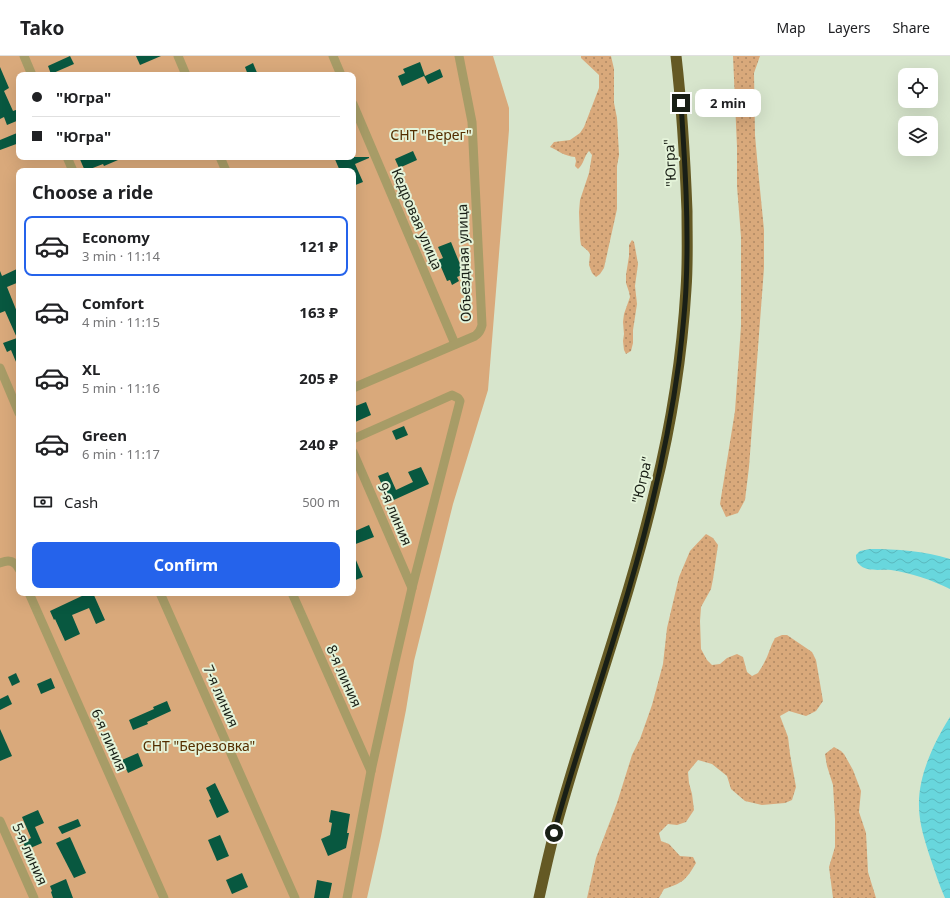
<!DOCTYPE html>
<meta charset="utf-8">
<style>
body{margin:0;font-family:"Noto Sans",sans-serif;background:#f6f6f6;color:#202124;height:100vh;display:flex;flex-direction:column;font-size:15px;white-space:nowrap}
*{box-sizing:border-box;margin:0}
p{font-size:13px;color:#757577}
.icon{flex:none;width:22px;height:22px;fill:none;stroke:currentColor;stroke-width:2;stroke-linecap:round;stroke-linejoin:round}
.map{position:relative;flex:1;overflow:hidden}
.panel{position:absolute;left:16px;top:112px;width:340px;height:428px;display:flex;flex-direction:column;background:#fff;border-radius:8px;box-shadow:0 4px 16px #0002}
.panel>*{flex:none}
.banner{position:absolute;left:16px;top:16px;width:340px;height:88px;border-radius:8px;box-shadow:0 4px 16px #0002;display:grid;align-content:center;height:88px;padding:0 16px;background:#fff}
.buttons{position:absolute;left:898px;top:12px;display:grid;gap:8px}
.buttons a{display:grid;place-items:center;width:40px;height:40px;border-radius:8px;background:#fff;box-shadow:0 4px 16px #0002;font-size:20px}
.end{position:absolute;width:18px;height:18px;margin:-9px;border:5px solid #191f16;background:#fff;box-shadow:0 0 0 2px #fff}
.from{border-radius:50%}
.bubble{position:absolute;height:28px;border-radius:8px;background:#fff;box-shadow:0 4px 16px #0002;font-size:13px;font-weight:700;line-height:28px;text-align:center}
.banner b{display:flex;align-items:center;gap:14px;height:38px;font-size:15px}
.banner b+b{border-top:1px solid #e0e0e0}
.banner i{width:10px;height:10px;background:#202124}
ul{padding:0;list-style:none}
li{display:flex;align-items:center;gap:12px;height:60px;margin:0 8px 6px;padding:0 8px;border:2px solid transparent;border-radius:8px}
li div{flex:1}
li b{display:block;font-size:15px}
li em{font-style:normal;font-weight:700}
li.on{border-color:#2563eb}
li>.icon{width:36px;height:36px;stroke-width:1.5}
h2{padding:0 16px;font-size:18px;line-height:48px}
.pay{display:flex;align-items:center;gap:10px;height:44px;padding:0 16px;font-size:15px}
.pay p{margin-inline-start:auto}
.cta{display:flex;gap:8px;margin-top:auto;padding:8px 16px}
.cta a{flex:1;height:46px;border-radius:8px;background:#2563eb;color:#fff;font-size:16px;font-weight:700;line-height:46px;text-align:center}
header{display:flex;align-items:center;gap:24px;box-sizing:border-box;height:56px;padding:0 20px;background:#fff;border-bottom:1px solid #e0e0e0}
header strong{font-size:19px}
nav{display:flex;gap:22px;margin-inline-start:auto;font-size:14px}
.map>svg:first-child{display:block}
</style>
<header>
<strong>Tako</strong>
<nav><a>Map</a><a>Layers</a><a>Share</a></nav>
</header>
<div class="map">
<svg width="950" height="842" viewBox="0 0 950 842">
<defs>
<pattern id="grass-dots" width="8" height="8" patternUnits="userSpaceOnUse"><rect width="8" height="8" fill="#d9a97b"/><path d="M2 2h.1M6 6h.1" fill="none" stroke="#af8964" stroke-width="1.8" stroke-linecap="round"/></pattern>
<pattern id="water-waves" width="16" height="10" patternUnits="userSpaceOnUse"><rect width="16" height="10" fill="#68d7dd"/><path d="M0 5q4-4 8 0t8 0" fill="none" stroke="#5ab8bd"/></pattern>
</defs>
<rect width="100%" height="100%" fill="#d7e5cc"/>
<g fill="url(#grass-dots)">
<path d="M581,0H611L614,13V47L617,62L619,99L617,110V153L604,212L600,218L596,221L592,217L589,209L590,198L588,195L581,189L580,182L579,156L580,144L589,117L592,99L589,95C584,100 584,108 578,113L575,110L576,105L575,101C564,100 559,95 550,91L554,86L570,84L580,77L584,71L599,32V19L581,2Z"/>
<path d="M733,0H760L754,17L755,79L758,113L764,174V212L749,411L745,444L738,457L726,461L720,448L735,355L741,270V181L737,130V91Z"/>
<path d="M632,184L634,186L635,191L638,208L635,230L637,248L633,274V287L631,295L626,298L624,294L623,285L624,278L623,266L624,258L630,241L629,236L626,227V219L629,200V189Z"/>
<path d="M706,478L713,482L718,489L713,523L711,533L701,551L700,565L701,593L707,604L712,609L720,608L727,602L737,598L743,601L747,616L752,620L758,617L763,609L767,601L772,588L775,582L782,579H787L812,596L816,604L823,645L816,655L806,660L789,655L780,660L788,681L790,698L796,731L792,744L785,747L762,749L745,745L731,733L727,720L712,708L698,704L688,716L689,727L692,738L694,754L686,766L677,769L668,768L659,777L661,785L669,788L680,800L693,801L696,807C686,824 683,827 664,833L659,842H587L596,802L617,747L632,699L640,683L652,649L663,608L667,572L679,521L690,495Z"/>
<path d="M834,691L841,695L844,698L853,714L861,735L859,756L866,777L868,816L876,842H833L829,811L835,791V763L833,729L827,710L825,698Z"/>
</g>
<path fill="#d9a97b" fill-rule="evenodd" d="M0,0H493L509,52V74L488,334L453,448L414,605L406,654L381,780L367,842H0ZM19,19H353V101H19ZM19,115H353V537H19Z"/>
<g fill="url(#water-waves)">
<path d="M870,493C897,493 924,495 950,503V533C932,524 911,517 891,514C882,513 869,516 861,510C857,507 856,504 856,499L860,495Z"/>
<path d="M950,661V842H945C939,829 935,815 930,801C925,785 919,768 919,750C918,720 934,686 950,661Z"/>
</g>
<g fill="#085840">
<path d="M70,0L74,8L51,18L48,10Z"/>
<path d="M136,0H161L140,9Z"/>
<path d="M420,6L425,20L440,13L443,21L428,28L424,20L402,30L398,20L405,17L403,13Z"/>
<path d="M253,7L258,19H248L245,11Z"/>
<path d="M0,11L9,32L4,35L13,55L19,53V64L7,69L4,61L0,63Z"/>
<path d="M17,77L19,83V87L0,94V84Z"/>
<path d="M413,95L417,104L399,112L395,103Z"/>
<path d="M79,101H125L104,110L103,108L85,115Z"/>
<path d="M334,101H369V102L355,108L363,126L353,130V115H340Z"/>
<path d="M451,186L464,218L457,221L459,225L452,229L450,224L447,225L438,204L443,202L438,191Z"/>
<path d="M19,212V226L7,231L17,256L19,255V313L11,294L7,296L3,287L17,282L5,255L0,257V215L2,220Z"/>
<path d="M366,346L371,359L353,367V351Z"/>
<path d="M404,370L408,379L396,384L392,375Z"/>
<path d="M421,411L429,428L385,448L382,440L386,438L378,420L388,416L396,434L413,426L408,416Z"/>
<path d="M369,469L374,481L353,489V476Z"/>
<path d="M353,497L363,521L353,525Z"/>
<path d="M84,537H93L105,564L96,568L89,552L72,559L80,578L65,585L55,563L54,564L50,555L84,539Z"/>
<path d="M16,617L20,626L12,630L8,621Z"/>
<path d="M51,622L55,632L41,638L37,628Z"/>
<path d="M8,639L12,648L0,654V643Z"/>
<path d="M167,645L171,655L147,666L148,668L133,674L129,664L154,653L153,651Z"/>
<path d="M0,673L12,700L0,705Z"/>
<path d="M138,697L143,710L128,717L122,704Z"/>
<path d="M215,727L229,756L217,762L209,744L211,743L206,732Z"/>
<path d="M38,754L44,767L35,771L42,787L26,794L23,786L31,782L22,761Z"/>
<path d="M331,754L350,758L347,777H349L346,792L328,800L321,783L330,779L332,767L329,766Z"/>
<path d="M78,763L81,770L62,778L58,771Z"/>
<path d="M220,779L229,800L217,805L208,784Z"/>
<path d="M70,781L86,817L74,822L56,787Z"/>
<path d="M242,817L248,831L232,838L226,824Z"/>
<path d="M66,823L73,842H53L51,836L52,835L50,830Z"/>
<path d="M317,824L332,827L329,842H314Z"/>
</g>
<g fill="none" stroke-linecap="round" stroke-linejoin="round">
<g stroke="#a79c67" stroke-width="9">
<path d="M24,0L32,19"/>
<path d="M178,0L186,19"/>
<path d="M333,0L341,19"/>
<path d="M353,48L455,288"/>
<path d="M67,101L73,115"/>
<path d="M220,101L226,115"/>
<path d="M0,312L19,357"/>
<path d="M353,332L475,280C479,277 481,274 482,269L472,66L459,0"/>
<path d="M353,396L412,532"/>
<path d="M0,507C9,503 15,505 19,513"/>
<path d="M29,537L164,842"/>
<path d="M160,537L295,842"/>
<path d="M292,537L371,715"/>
<path d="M0,765L34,842"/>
<path d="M347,842L371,715L395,606L412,532L460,345L458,342L452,339L353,383"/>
</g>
<path stroke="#645924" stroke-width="11" d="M539,842C544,819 549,797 555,774C586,660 628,549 655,434C671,369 682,301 686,233C688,207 687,181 687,155C685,103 682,52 676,0"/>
</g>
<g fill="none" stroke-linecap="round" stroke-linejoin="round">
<path stroke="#191f16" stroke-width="5" d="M554,777C573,707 597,639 618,569C645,483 667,395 679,306C682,281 685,256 686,231C689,170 685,108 681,47"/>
</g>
<g text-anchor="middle" stroke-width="4" stroke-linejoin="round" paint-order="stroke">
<g font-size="14" fill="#542e00" stroke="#e4f3d9">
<text x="431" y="84">СНТ "Берег"</text>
<text x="199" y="695">СНТ "Березовка"</text>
</g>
<g font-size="14" fill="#191f16" stroke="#e4f3d9">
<text transform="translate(670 107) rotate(-93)" y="5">"Югра"</text>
<text transform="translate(417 163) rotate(67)" y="5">Кедровая улица</text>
<text transform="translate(464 207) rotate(-92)" y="5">Объездная улица</text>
<text transform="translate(642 424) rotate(-77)" y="5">"Югра"</text>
<text transform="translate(395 458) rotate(67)" y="5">9-я линия</text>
<text transform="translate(344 620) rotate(66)" y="5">8-я линия</text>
<text transform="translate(221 640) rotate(66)" y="5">7-я линия</text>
<text transform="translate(109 684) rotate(66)" y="5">6-я линия</text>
<text transform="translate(30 798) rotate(66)" y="5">5-я линия</text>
</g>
</g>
</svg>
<div class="buttons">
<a><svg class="icon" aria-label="locate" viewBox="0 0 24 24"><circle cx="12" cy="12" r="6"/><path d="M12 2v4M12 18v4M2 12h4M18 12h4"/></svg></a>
<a><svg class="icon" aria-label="layers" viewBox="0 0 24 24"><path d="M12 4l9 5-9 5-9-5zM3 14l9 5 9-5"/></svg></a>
</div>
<i class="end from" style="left:554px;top:777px"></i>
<i class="end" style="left:681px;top:47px"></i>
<div class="bubble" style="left:695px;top:33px;width:66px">2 min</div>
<div class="banner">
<b><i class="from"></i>&quot;Югра&quot;</b>
<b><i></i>&quot;Югра&quot;</b>
</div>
<section class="panel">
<h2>Choose a ride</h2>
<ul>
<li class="on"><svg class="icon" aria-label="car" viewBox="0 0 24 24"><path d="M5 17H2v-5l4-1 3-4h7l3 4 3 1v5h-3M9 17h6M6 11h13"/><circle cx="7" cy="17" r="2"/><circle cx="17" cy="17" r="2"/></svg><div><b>Economy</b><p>3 min · 11:14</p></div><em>121 ₽</em></li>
<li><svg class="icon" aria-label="car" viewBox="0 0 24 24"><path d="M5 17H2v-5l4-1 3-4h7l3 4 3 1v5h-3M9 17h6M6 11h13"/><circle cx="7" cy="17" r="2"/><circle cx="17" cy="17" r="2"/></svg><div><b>Comfort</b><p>4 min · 11:15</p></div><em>163 ₽</em></li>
<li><svg class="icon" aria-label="car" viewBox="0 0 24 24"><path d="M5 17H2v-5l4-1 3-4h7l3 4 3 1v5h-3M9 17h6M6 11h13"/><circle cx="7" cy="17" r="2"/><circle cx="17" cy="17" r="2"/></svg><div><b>XL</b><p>5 min · 11:16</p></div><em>205 ₽</em></li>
<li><svg class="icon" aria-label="car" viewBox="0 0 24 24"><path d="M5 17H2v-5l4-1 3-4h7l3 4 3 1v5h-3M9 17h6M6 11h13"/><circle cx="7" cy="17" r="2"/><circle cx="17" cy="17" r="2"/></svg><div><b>Green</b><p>6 min · 11:17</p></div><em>240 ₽</em></li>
</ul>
<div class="pay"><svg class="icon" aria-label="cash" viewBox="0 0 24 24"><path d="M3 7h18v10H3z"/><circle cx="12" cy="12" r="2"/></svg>Cash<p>500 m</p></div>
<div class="cta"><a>Confirm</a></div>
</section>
</div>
